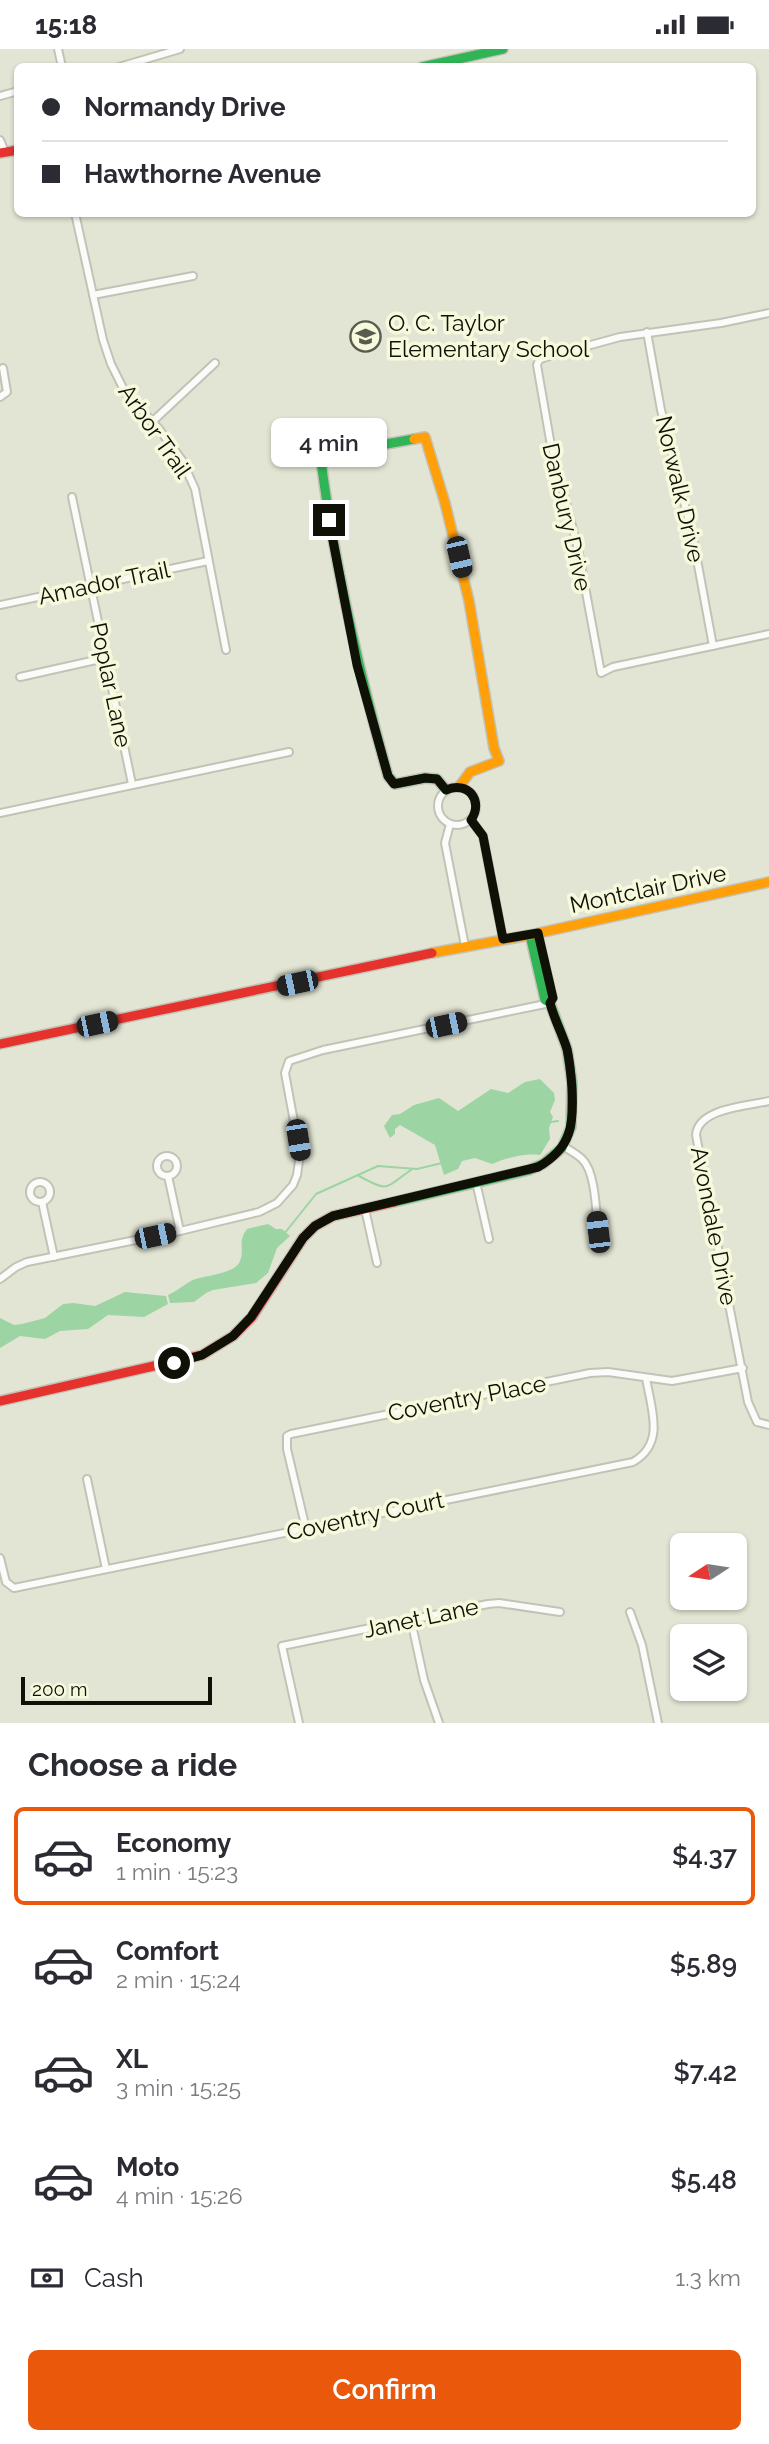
<!DOCTYPE html>
<meta charset="utf-8">
<style>
body{margin:0;font-family:Raleway,sans-serif;background:#f7f7f7;color:#2b2b33;height:100vh;display:flex;flex-direction:column;font-size:26px;white-space:nowrap}
*{box-sizing:border-box;margin:0}
p{font-size:23px;color:#7c7c81}
.icon{flex:none;width:38px;height:38px;fill:none;stroke:currentColor;stroke-width:2;stroke-linecap:round;stroke-linejoin:round}
.map{position:relative;height:1674px;overflow:hidden}
.sheet{display:flex;flex-direction:column;background:#fff;flex:1}
.sheet>*{flex:none}
.banner{position:absolute;left:14px;top:14px;width:742px;height:154px;border-radius:10px;box-shadow:0 2px 5px #0004;display:grid;align-content:center;height:154px;padding:0 28px;background:#fff}
.needle{width:46px;rotate:258deg}
.tools{position:absolute;left:670px;top:1484px;display:grid;gap:14px}
.tools a{display:grid;place-items:center;width:77px;height:77px;border-radius:10px;background:#fff;box-shadow:0 2px 5px #0004;font-size:35px}
.scale{position:absolute;left:21px;bottom:18px;width:191px;box-sizing:border-box;padding-left:7px;border:4px solid #0f1006;border-top:0;font-size:19px;line-height:24px;white-space:nowrap;color:#0f1006;-webkit-text-stroke:5px #f6f9db;paint-order:stroke}
.end{position:absolute;width:32px;height:32px;margin:-16px;border:9px solid #0f1006;background:#fff;box-shadow:0 0 0 4px #fff}
.from{border-radius:50%}
.bubble{position:absolute;height:49px;border-radius:10px;background:#fff;box-shadow:0 2px 5px #0004;font-size:23px;font-weight:600;line-height:49px;text-align:center}
.car{position:absolute;width:21px;height:42px;margin:-21px -10px;border-radius:9px;box-shadow:0 0 5px 2px #0007;background:linear-gradient(#222 24%,#8ab4d8 0 40%,#222 0 76%,#8ab4d8 0 86%,#222 0)}
.banner b{display:flex;align-items:center;gap:24px;height:66px;font-size:26px}
.banner b+b{border-top:2px solid #e1e1e2}
.banner i{width:18px;height:18px;background:#2b2b33}
ul{padding:0;list-style:none}
li{display:flex;align-items:center;gap:21px;height:98px;margin:0 14px 10px;padding:0 14px;border:4px solid transparent;border-radius:10px}
li div{flex:1}
li b{display:block;font-size:26px}
li em{font-style:normal;font-weight:600}
li.selected{border-color:#ea580c}
li>.icon{width:63px;height:63px;stroke-width:1.5}
h2{padding:0 28px;font-size:32px;line-height:84px}
.pay{display:flex;align-items:center;gap:18px;height:77px;padding:0 28px;font-size:26px}
.pay p{margin-inline-start:auto}
.cta{display:flex;gap:14px;margin-top:auto;padding:14px 28px}
.cta a{flex:1;height:80px;border-radius:10px;background:#ea580c;color:#fff;font-size:28px;font-weight:600;line-height:80px;text-align:center}
.status{display:flex;justify-content:space-between;align-items:center;height:49px;padding:0 35px;background:#fff;direction:ltr}
.status svg{height:19px;fill:currentColor}
.map>svg:first-child{display:block}
</style>
<div class="status"><b>15:18</b><svg viewBox="0 0 49 12"><path d="M0 12V9h3v3zM5 12V6h3v6zM10 12V3h3v9zM15 12V0h3v12zM26 1h20v11H26zM47 4h2v5h-2z"/></svg></div>
<div class="map">
<svg width="769" height="1674" viewBox="0 0 769 1674">
<rect width="100%" height="100%" fill="#e3e5d4"/>
<g fill="#9cd4a3">
<path d="M540,1030L554,1044L555,1051L550,1063L553,1068L549,1079L550,1090L540,1106C524,1104 507,1109 492,1115L475,1109L462,1112L458,1120L444,1126L435,1096L400,1076L395,1080V1085L390,1089L384,1077L392,1066L400,1065L414,1056L439,1049L458,1062L491,1040L508,1044L525,1033Z"/>
<path d="M268,1175L276,1180H282L290,1187L277,1199L268,1224L256,1234L213,1241L206,1244L194,1253L170,1254L168,1246C178,1242 184,1235 193,1231C204,1226 234,1226 240,1212C245,1200 237,1193 247,1180Z"/>
<path d="M125,1243L166,1247L168,1255L144,1268L108,1266L88,1280L60,1282L45,1290L20,1287L0,1299V1269L14,1276L22,1275L45,1269L63,1255L73,1254L95,1257Z"/>
</g>
<g fill="none" stroke-linecap="round" stroke-linejoin="round">
<g stroke="#9cd4a3" stroke-width="2">
<path d="M551,1073L558,1072"/>
<path d="M359,1127C390,1144 384,1139 411,1121"/>
<path d="M284,1185L316,1145L378,1117L417,1120L442,1114"/>
</g>
<defs>
<g id="street">
<path d="M58,0L62,18"/>
<path d="M119,18L180,0"/>
<path d="M0,47L18,42"/>
<path d="M0,91L5,103"/>
<path d="M75,164L103,291L111,315L125,343L159,380L182,411L195,440L226,601"/>
<path d="M93,246L193,227"/>
<path d="M769,264L721,274L620,288L543,309L539,311L537,316L550,391L578,500L601,624L613,618L769,585"/>
<path d="M647,283L661,361L693,489L713,597"/>
<path d="M0,348L7,343L3,319"/>
<path d="M152,373L215,314"/>
<path d="M72,448L132,735"/>
<path d="M0,556L208,512"/>
<path d="M20,628L105,609"/>
<circle cx="457" cy="757" r="19"/>
<path d="M0,764L289,703"/>
<path d="M471,771L483,787L503,890"/>
<path d="M450,775L445,794L465,897"/>
<path d="M769,1052C748,1057 698,1059 696,1086L748,1353L757,1373L769,1376"/>
<path d="M563,1097C569,1101 577,1105 582,1110C596,1123 596,1164 598,1183"/>
<circle cx="167" cy="1117" r="10"/>
<path d="M168,1127L180,1182"/>
<circle cx="40" cy="1143" r="10"/>
<path d="M476,1133L489,1190"/>
<path d="M42,1153L54,1208"/>
<path d="M365,1160L377,1214"/>
<path d="M0,1230L16,1218L27,1213L180,1182L259,1163L277,1154L293,1136L297,1126L300,1105L285,1024L289,1012L323,1001L550,954L553,949L538,884"/>
<path d="M87,1430L106,1520"/>
<path d="M306,1480L287,1400V1387L291,1385L590,1324L608,1323L672,1332L743,1319"/>
<path d="M0,1509L6,1533L14,1539L633,1413C666,1394 651,1360 646,1329"/>
<path d="M630,1563L642,1596L658,1674"/>
<path d="M411,1571L424,1631L439,1674"/>
<path d="M299,1674L282,1597L488,1555L499,1554L560,1563"/>
</g>
<g id="fast">
<path d="M422,18L503,0"/>
<path d="M414,390L370,398L321,412C335,519 359,623 388,727L395,735L425,729L437,730L446,741"/>
<path d="M394,1153L529,1121L543,1115L562,1099L571,1078L572,1033L567,1000L550,954L545,951L530,886"/>
</g>
<g id="slow">
<path d="M414,390L425,388L445,454L469,552L494,699L499,712L470,723L459,738"/>
<path d="M432,904L530,886L769,833"/>
</g>
<g id="jam">
<path d="M0,104L18,101"/>
<path d="M0,995L432,904"/>
<path d="M0,1352L202,1306L233,1287L252,1268L303,1189L315,1177L333,1167L394,1153"/>
</g>
</defs>
<use href="#street" stroke="#c2c3b6" stroke-width="10"/>
<use href="#fast" stroke="#c2c3b6" stroke-width="12"/>
<use href="#slow" stroke="#c2c3b6" stroke-width="12"/>
<use href="#jam" stroke="#c2c3b6" stroke-width="12"/>
<use href="#street" stroke="#fbfbf9" stroke-width="6"/>
<use href="#fast" stroke="#30b455" stroke-width="9"/>
<use href="#slow" stroke="#ff9f0a" stroke-width="9"/>
<use href="#jam" stroke="#e5322d" stroke-width="9"/>
</g>
<g fill="none" stroke-linecap="round" stroke-linejoin="round">
<path stroke="#0f1006" stroke-width="9" d="M174,1314L202,1306L233,1287L251,1268L303,1189L315,1177L333,1167L538,1118C572,1099 574,1075 572,1039C571,1026 570,1013 567,1000C562,984 554,970 550,954L553,949L538,884L503,890L483,787L471,771C484,752 468,731 446,741L437,730L425,729L394,735L388,727L357,616L329,471"/>
</g>
<defs>
<symbol id="school-ring" viewBox="-11 -11 22 22"><circle r="9.5" fill="#f6f9db" stroke="#595b4e" stroke-width="1.5"/><path d="M0-5L7-2L0 1L-7-2ZM-4 1L0 2.5L4 1V4Q0 6-4 4Z" fill="#595b4e"/></symbol>
</defs>
<g fill-rule="evenodd">
<use href="#school-ring" x="348" y="270" width="35" height="35"/>
</g>
<g text-anchor="middle" stroke-width="7" stroke-linejoin="round" paint-order="stroke">
<g font-size="23" fill="#0f1006" stroke="#f6f9db" text-anchor="start">
<text x="388" y="282">O. C. Taylor<tspan x="388" dy="26">Elementary School</tspan></text>
</g>
<g font-size="23" fill="#0f1006" stroke="#f6f9db">
<text transform="translate(155 382) rotate(55)" y="8">Arbor Trail</text>
<text transform="translate(680 440) rotate(77)" y="8">Norwalk Drive</text>
<text transform="translate(567 468) rotate(77)" y="8">Danbury Drive</text>
<text transform="translate(104 534) rotate(-12)" y="8">Amador Trail</text>
<text transform="translate(111 636) rotate(78)" y="8">Poplar Lane</text>
<text transform="translate(648 840) rotate(-12)" y="8">Montclair Drive</text>
<text transform="translate(714 1177) rotate(79)" y="8">Avondale Drive</text>
<text transform="translate(467 1349) rotate(-11)" y="8">Coventry Place</text>
<text transform="translate(365 1467) rotate(-12)" y="8">Coventry Court</text>
<text transform="translate(421 1569) rotate(-12)" y="8">Janet Lane</text>
</g>
</g>
</svg>
<div class="tools">
<a><svg class="needle" viewBox="-14 -14 28 28"><path d="M0-13l5 13h-10z" fill="#e53935"/><path d="M0 13l5-13h-10z" fill="#7c7c81"/></svg></a>
<a><svg class="icon" aria-label="layers" viewBox="0 0 24 24"><path d="M12 4l9 5-9 5-9-5zM3 14l9 5 9-5"/></svg></a>
</div>
<div class="scale">200 m</div>
<i class="end from" style="left:174px;top:1314px"></i>
<i class="end" style="left:329px;top:471px"></i>
<div class="bubble" style="left:271px;top:369px;width:116px">4 min</div>
<i class="car" style="left:459px;top:508px;rotate:167deg"></i>
<i class="car" style="left:297px;top:934px;rotate:258deg"></i>
<i class="car" style="left:97px;top:975px;rotate:78deg"></i>
<i class="car" style="left:446px;top:976px;rotate:78deg"></i>
<i class="car" style="left:298px;top:1091px;rotate:171deg"></i>
<i class="car" style="left:598px;top:1183px;rotate:353deg"></i>
<i class="car" style="left:155px;top:1187px;rotate:78deg"></i>
<div class="banner">
<b><i class="from"></i>Normandy Drive</b>
<b><i></i>Hawthorne Avenue</b>
</div>
</div>
<section class="sheet">
<h2>Choose a ride</h2>
<ul>
<li class="selected"><svg class="icon" aria-label="car" viewBox="0 0 24 24"><path d="M5 17H2v-5l4-1 3-4h7l3 4 3 1v5h-3M9 17h6M6 11h13"/><circle cx="7" cy="17" r="2"/><circle cx="17" cy="17" r="2"/></svg><div><b>Economy</b><p>1 min · 15:23</p></div><em>$4.37</em></li>
<li><svg class="icon" aria-label="car" viewBox="0 0 24 24"><path d="M5 17H2v-5l4-1 3-4h7l3 4 3 1v5h-3M9 17h6M6 11h13"/><circle cx="7" cy="17" r="2"/><circle cx="17" cy="17" r="2"/></svg><div><b>Comfort</b><p>2 min · 15:24</p></div><em>$5.89</em></li>
<li><svg class="icon" aria-label="car" viewBox="0 0 24 24"><path d="M5 17H2v-5l4-1 3-4h7l3 4 3 1v5h-3M9 17h6M6 11h13"/><circle cx="7" cy="17" r="2"/><circle cx="17" cy="17" r="2"/></svg><div><b>XL</b><p>3 min · 15:25</p></div><em>$7.42</em></li>
<li><svg class="icon" aria-label="car" viewBox="0 0 24 24"><path d="M5 17H2v-5l4-1 3-4h7l3 4 3 1v5h-3M9 17h6M6 11h13"/><circle cx="7" cy="17" r="2"/><circle cx="17" cy="17" r="2"/></svg><div><b>Moto</b><p>4 min · 15:26</p></div><em>$5.48</em></li>
</ul>
<div class="pay"><svg class="icon" aria-label="cash" viewBox="0 0 24 24"><path d="M3 7h18v10H3z"/><circle cx="12" cy="12" r="2"/></svg>Cash<p>1.3 km</p></div>
<div class="cta"><a>Confirm</a></div>
</section>
